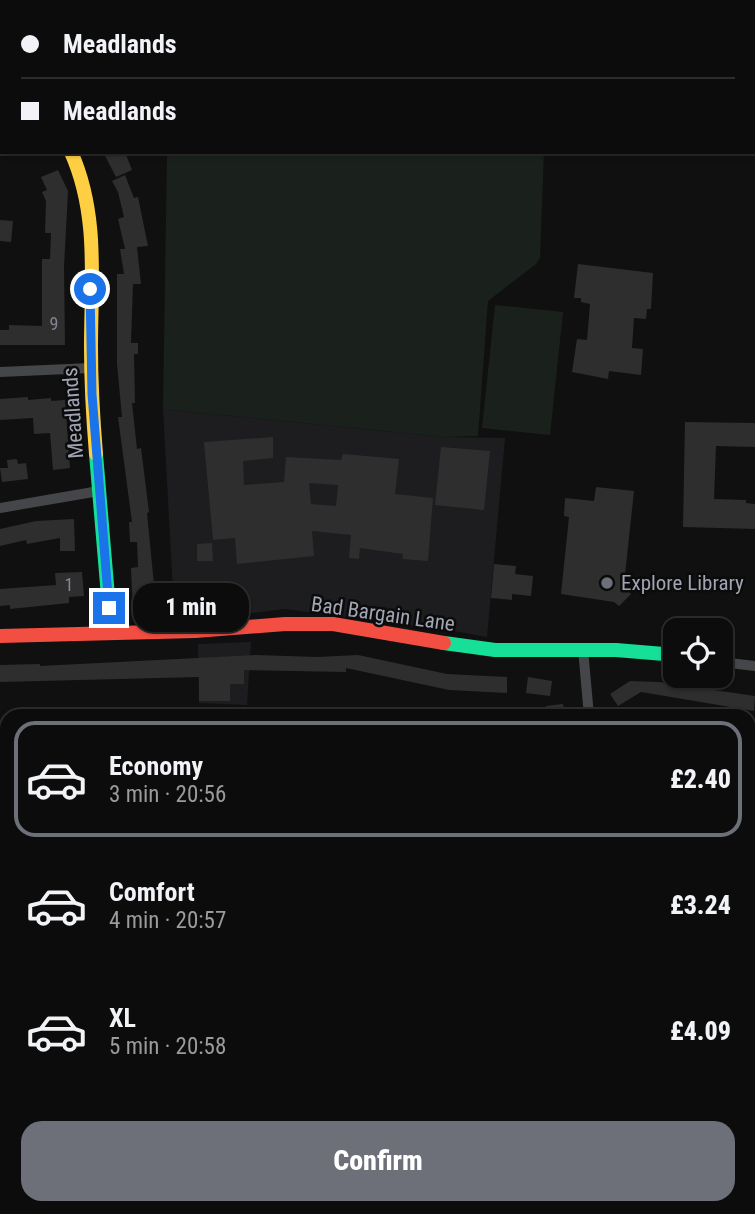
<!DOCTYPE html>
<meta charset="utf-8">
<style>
body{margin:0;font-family:"Roboto Condensed",sans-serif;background:#151515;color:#f1f3f6;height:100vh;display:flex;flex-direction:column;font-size:26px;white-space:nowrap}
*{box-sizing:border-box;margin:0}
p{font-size:23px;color:#9a9b9d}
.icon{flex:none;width:38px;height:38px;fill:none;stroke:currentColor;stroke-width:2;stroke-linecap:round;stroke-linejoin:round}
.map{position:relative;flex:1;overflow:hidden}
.panel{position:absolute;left:0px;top:709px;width:756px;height:506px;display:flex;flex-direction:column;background:#0c0c0c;border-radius:21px 21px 0 0;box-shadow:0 2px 5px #0004,0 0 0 2px #2c2c2d}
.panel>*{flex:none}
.top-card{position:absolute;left:0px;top:0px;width:756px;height:154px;box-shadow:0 2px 5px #0004,0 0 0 2px #2c2c2d;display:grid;align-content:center;height:154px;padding:0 21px;background:#0c0c0c}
.controls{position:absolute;left:663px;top:618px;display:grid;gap:14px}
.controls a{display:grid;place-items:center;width:70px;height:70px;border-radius:14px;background:#0c0c0c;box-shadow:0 2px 5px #0004,0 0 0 2px #2c2c2d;font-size:35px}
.end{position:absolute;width:32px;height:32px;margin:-16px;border:9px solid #1a73e8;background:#fff;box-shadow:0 0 0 4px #fff}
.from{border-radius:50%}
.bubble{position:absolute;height:49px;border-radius:21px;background:#0c0c0c;box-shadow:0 2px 5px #0004,0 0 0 2px #2c2c2d;font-size:23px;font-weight:800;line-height:49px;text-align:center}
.top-card b{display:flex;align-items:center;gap:24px;height:66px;font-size:26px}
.top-card b+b{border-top:2px solid #2c2c2d}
.top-card i{width:18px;height:18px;background:#f1f3f6}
ul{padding:12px 0 0;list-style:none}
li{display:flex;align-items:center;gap:21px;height:116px;margin:0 14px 10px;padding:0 7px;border:4px solid transparent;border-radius:21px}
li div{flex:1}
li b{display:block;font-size:26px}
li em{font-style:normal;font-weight:800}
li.current{border-color:#6e7079}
li>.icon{width:63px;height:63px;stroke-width:1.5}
.button{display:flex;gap:14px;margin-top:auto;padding:14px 21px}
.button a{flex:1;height:80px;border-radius:21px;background:#6e7079;color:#fff;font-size:28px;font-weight:800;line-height:80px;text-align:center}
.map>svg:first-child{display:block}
</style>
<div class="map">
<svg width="755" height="1214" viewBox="0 0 755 1214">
<rect width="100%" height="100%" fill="#101010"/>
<g fill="#1d1d1f">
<path d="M163,409L445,437L505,438L487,637L460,632L284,609L199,620L198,588L173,590Z"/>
<path d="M251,642L247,705L199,703L198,644Z"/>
<path d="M255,1208H326V1214H244Z"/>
</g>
<g fill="#1a201b">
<path d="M170,0H692L170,2Z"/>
<path d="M167,152H544L540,258L536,264L488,301L478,436L445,437L163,409Z"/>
<path d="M495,305L563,312L550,435L482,428Z"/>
<path d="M326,1208H448L450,1214H326Z"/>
</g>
<path fill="#242931" d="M89,1208H101L116,1212L157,1208H191L162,1214H99Z"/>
<g fill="#2e2e2f" fill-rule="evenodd">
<path d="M103,152H125L132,170L116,177Z"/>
<path d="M58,170L68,191L64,267L65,345H0V330H9V325L42,326V259H50L51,233H45L46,201L42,192L47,190L41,177Z"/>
<path d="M125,175L134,198L138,197L148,246L137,247L141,284H133L131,343H138V354H134L135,403H132L137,449L141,448L149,512L147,513L155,595L196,594L197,613L133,614L131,568L138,567L137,542H130L129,522H132L118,417H122L117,364V274H124L120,249H125L118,219L124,217L118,192L112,181Z"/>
<path d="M0,220L13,221L11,242L0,241Z"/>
<path d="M578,264L653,273L651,309H647L646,319L634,318L632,348L643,349L641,375L609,371L608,379L572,372L577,339L587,340L590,304L581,302V298H574Z"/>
<path d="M28,397V400L51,398V401L65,400L70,468L53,470L50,433L34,434L33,418L0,420V399Z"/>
<path d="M685,422L755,423V447L716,446L714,499L746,500V503L755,504V529L683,527Z"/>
<path d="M273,437V458L243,461L244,485L284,482L286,457L341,460L343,454L399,459L395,494L433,498L428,561L402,559L403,554L360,548L359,559L349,558L351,535L312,531L314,556L237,564L235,538L213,540L204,442ZM309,483L338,485L336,506L311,504Z"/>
<path d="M441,447L490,451L484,510L435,505Z"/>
<path d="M17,459L18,464L26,463L28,479L2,482L0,468H8L7,460Z"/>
<path d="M596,487L634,491L624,584L631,594L619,606L614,602L561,594L569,517L564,516L565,498L594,501Z"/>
<path d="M74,519L75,551H60V538L27,544L26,540L0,546V529L36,521Z"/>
<path d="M212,543L213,561H197V544Z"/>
<path d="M494,564L516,566L515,574L533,576L531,596L512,594V600L491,598Z"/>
<path d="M82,572L84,596L69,597V603L10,609V605L0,606V589L56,585L55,573Z"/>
<path d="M256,655L317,657L358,655L447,674L507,677V693L449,690L346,668V672L244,670V684H230V701H199V677L0,682V665L40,664V666Z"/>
<path d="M528,677L552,681L550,696L526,693Z"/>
<path d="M630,681L659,682L755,696L754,711L641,692L618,706L610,694Z"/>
<path d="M563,704L565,716H547L546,706Z"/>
</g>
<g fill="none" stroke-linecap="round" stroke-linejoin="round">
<g stroke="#454649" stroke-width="10">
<path d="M0,92H2"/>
<path d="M0,372L91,368"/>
<path d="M0,508L99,491"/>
<path d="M583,649L589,716"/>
<path d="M721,662L755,666"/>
<path d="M0,807L7,805"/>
<path d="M749,808H755"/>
<path d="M0,968L7,967"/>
<path d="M749,994H755"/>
</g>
<g stroke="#16e098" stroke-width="14">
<path d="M96,454L111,632"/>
<path d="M444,643L495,650H616L676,655"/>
</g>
<path stroke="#ffcf43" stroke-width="14" d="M71,152C99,214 91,281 91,347C91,382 93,418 96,454"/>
<path stroke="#f24e42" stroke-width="14" d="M0,636L195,631L285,624H333L444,643"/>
</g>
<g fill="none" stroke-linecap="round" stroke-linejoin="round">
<path stroke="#1a73e8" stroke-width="9" d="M90,289L92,394L109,608"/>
</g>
<circle fill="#6e7079" stroke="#0b0b0c" stroke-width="2.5" cx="607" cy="583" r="7"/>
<g text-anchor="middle" stroke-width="5" stroke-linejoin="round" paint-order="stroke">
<g font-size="18" fill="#848691">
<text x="54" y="330">9</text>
<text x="69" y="591">1</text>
</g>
<g font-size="21" fill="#a1a4b2" stroke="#0b0b0c">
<text transform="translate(73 413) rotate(-94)" y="7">Meadlands</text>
<text transform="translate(383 614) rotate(8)" y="7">Bad Bargain Lane</text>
</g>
<g font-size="21" fill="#a1a4b2" stroke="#0b0b0c" text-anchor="start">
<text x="621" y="590">Explore Library</text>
</g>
</g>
</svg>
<div class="controls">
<a><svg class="icon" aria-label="locate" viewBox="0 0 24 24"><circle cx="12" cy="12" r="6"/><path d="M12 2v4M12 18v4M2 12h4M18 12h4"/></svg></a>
</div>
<i class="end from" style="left:90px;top:289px"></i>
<i class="end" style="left:109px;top:608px"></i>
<div class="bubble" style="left:133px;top:583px;width:116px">1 min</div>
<div class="top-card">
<b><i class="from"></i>Meadlands</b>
<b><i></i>Meadlands</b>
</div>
<section class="panel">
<ul>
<li class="current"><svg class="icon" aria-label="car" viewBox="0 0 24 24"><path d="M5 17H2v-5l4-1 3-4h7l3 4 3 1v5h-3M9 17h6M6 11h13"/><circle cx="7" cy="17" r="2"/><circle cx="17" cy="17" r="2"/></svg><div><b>Economy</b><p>3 min · 20:56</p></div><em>£2.40</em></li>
<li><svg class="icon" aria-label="car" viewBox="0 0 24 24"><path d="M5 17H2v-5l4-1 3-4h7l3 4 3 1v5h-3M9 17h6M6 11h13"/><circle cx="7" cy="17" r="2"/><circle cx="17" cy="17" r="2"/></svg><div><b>Comfort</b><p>4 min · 20:57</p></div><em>£3.24</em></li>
<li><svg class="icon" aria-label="car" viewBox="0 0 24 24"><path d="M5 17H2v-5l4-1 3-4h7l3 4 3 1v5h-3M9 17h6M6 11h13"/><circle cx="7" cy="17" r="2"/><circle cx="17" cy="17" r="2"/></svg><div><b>XL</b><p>5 min · 20:58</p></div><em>£4.09</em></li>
</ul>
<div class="button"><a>Confirm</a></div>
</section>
</div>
